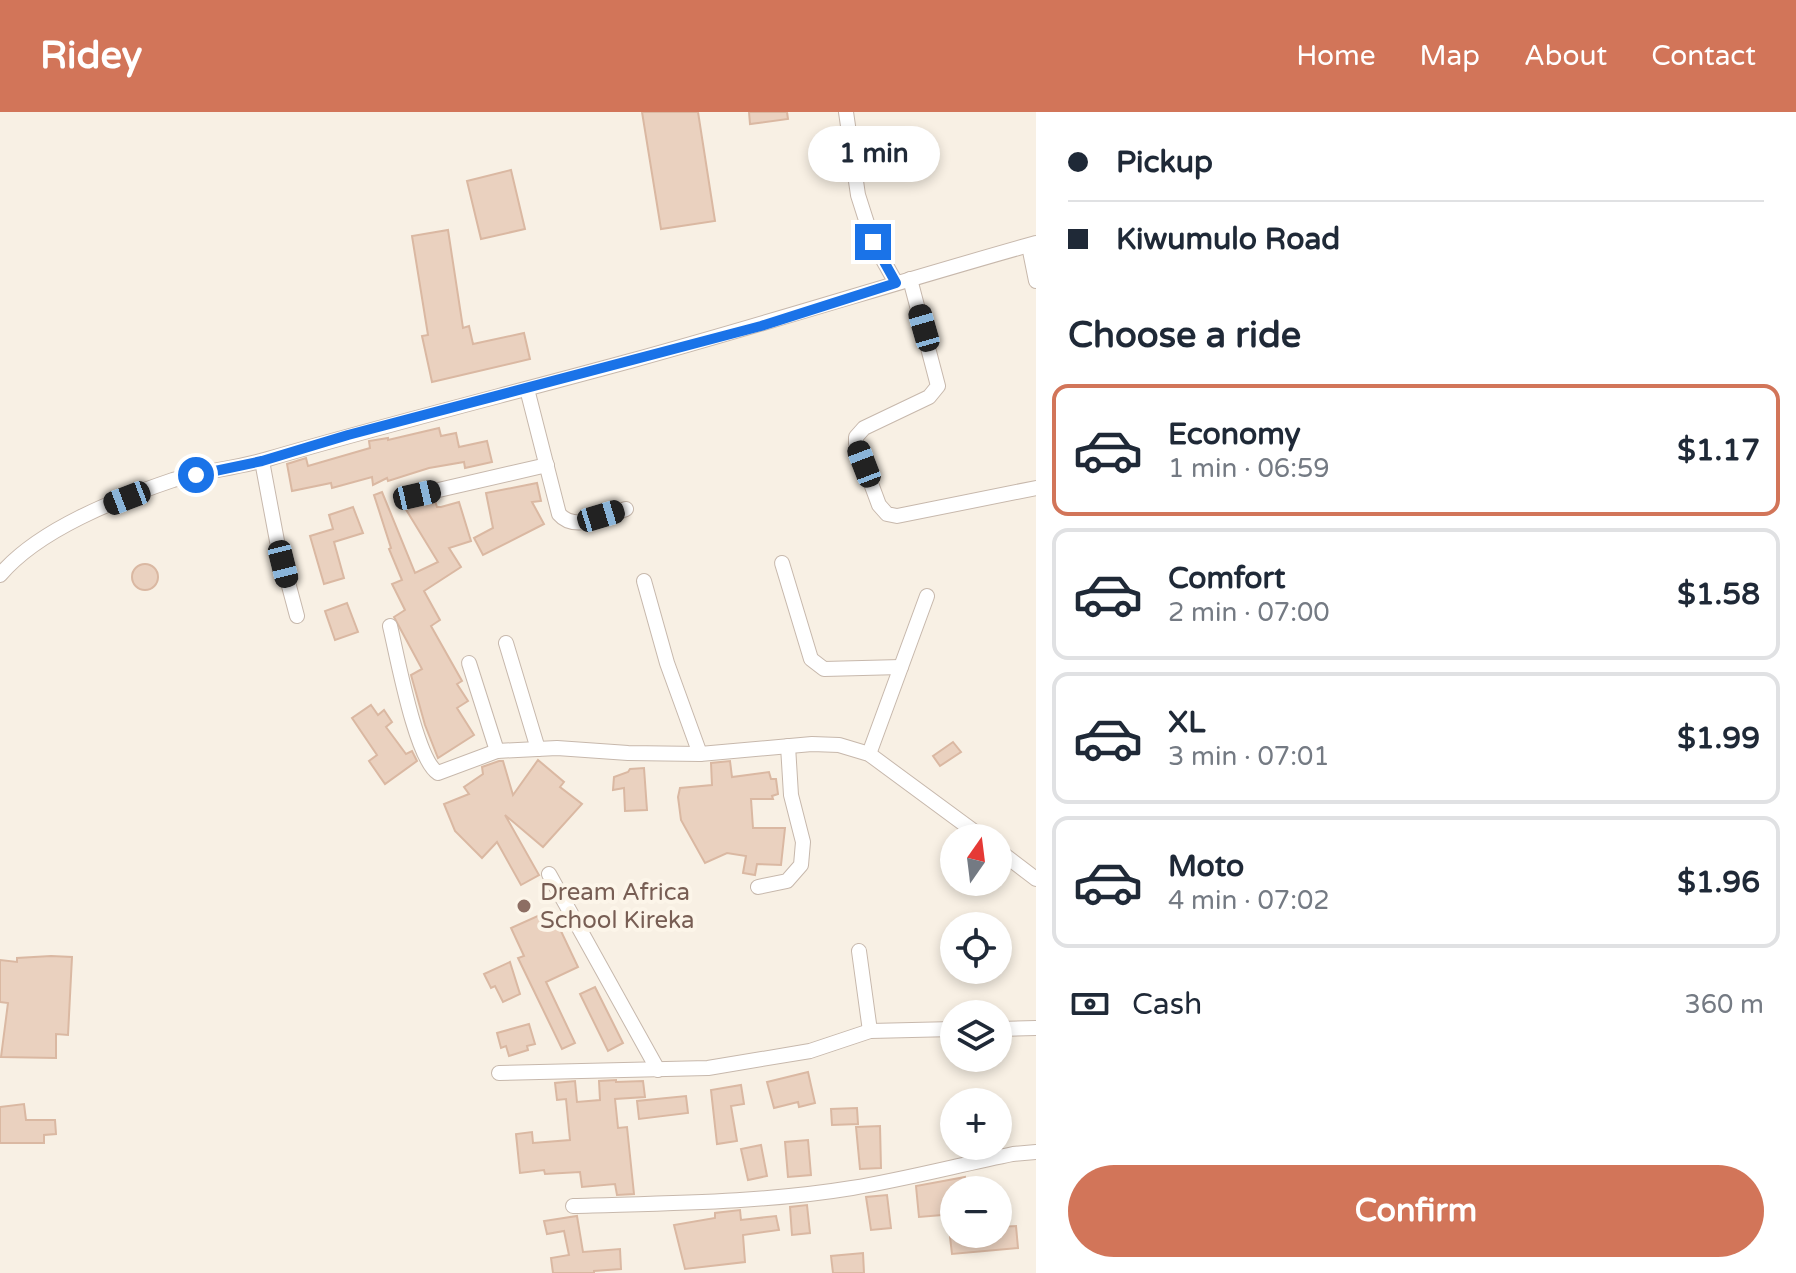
<!DOCTYPE html>
<meta charset="utf-8">
<style>
body{margin:0;font-family:"Varela Round",sans-serif;background:#f2f2f3;color:#1f2937;height:100vh;display:flex;flex-direction:column;font-size:30px;white-space:nowrap}
*{box-sizing:border-box;margin:0}
p{font-size:26px;color:#747a83}
.icon{flex:none;width:44px;height:44px;fill:none;stroke:currentColor;stroke-width:2;stroke-linecap:round;stroke-linejoin:round}
.map{position:relative;flex:1;overflow:hidden}
.panel{display:flex;flex-direction:column;background:#fff;width:760px}
.panel>*{flex:none}
.banner{display:grid;align-content:center;height:176px;padding:0 32px;background:#fff}
.needle{width:52px;rotate:14deg}
.tools{position:absolute;left:940px;top:712px;display:grid;gap:16px}
.tools a{display:grid;place-items:center;width:72px;height:72px;border-radius:50%;background:#fff;box-shadow:0 4px 12px #0003;font-size:40px}
.end{position:absolute;width:36px;height:36px;margin:-18px;border:10px solid #1a73e8;background:#fff;box-shadow:0 0 0 4px #fff}
.from{border-radius:50%}
.bubble{position:absolute;height:56px;border-radius:28px;background:#fff;box-shadow:0 4px 12px #0003;font-size:26px;font-weight:700;line-height:56px;text-align:center}
.car{position:absolute;width:24px;height:48px;margin:-24px -12px;border-radius:10px;box-shadow:0 0 6px 2px #0007;background:linear-gradient(#222 24%,#8ab4d8 0 40%,#222 0 76%,#8ab4d8 0 86%,#222 0)}
.banner b{display:flex;align-items:center;gap:28px;height:76px;font-size:30px}
.banner b+b{border-top:2px solid #e0e1e3}
.banner i{width:20px;height:20px;background:#1f2937}
ul{padding:0;list-style:none}
li{display:flex;align-items:center;gap:24px;height:132px;margin:0 16px 12px;padding:0 16px;border:4px solid #e0e1e3;border-radius:16px}
li div{flex:1}
li b{display:block;font-size:30px}
li em{font-style:normal;font-weight:700}
li.current{border-color:#d27559}
li>.icon{width:72px;height:72px;stroke-width:1.5}
h2{padding:0 32px;font-size:36px;line-height:96px}
.pay{display:flex;align-items:center;gap:20px;height:88px;padding:0 32px;font-size:30px}
.pay p{margin-inline-start:auto}
.button{display:flex;gap:16px;margin-top:auto;padding:16px 32px}
.button a{flex:1;height:92px;border-radius:48px;background:#d27559;color:#fff;font-size:32px;font-weight:700;line-height:92px;text-align:center}
header{display:flex;align-items:center;gap:48px;box-sizing:border-box;height:112px;padding:0 40px;background:#d27559;color:#fff}
header strong{font-size:38px}
nav{display:flex;gap:44px;margin-inline-start:auto;font-size:28px}
main{display:flex;flex:1;min-height:0}
.map>svg:first-child{display:block}
</style>
<header>
<strong>Ridey</strong>
<nav><a>Home</a><a>Map</a><a>About</a><a>Contact</a></nav>
</header>
<main>
<div class="map">
<svg width="1036" height="1161" viewBox="0 0 1036 1161">
<rect width="100%" height="100%" fill="#f8f0e4"/>
<g fill="#ead1bf" stroke="#dab8a2" stroke-width="2">
<path d="M642,0H698L715,109L661,117Z"/>
<path d="M749,0H787L788,7L750,12Z"/>
<path d="M511,58L525,117L481,127L467,69Z"/>
<path d="M448,118L463,216L469,214L473,232L524,221L530,247L432,270L422,224L428,223L412,124Z"/>
<path d="M439,316L441,324L456,321L459,335L487,329L492,350L465,356L464,350L429,356L388,369L387,366L373,373L372,365L332,376L331,371L292,379L287,352L306,346L308,354L370,336L369,329L388,326V328Z"/>
<path d="M537,371L541,389L532,390L544,412L483,443L474,426L493,416L486,381Z"/>
<path d="M382,380L415,461L438,450L402,391L409,389L418,393L435,389L437,395H441L459,390L471,429L449,436L461,455L424,479L440,508L431,514L462,569L457,572L468,589L457,596L474,623L438,646L425,613L411,563L422,557L394,505L405,498L392,472L402,468L389,437L391,436L374,383Z"/>
<path d="M353,395L363,421L334,430L344,466L324,472L310,424L333,417L329,403Z"/>
<circle cx="145" cy="465" r="13"/>
<path d="M347,491L358,520L335,528L325,499Z"/>
<path d="M371,593L378,603L384,598L392,610L386,615L406,642L412,639L417,649L385,672L369,649L377,643L352,606Z"/>
<path d="M953,630L961,640L940,654L933,644Z"/>
<path d="M538,648L564,670L560,675L582,692L543,735L505,703L539,763L521,773L497,730L482,746L455,719L444,692L469,682L464,675L483,662L482,655L499,649H503L513,683Z"/>
<path d="M730,649L732,665L769,660L771,667H776L778,682L772,684L773,687H751L753,716H785L781,753L757,752L755,763L743,761L746,744L727,741L705,751L681,708L678,685L680,676L712,673L711,651Z"/>
<path d="M644,656L647,698L625,699L624,676L613,678L614,665L628,660L630,657Z"/>
<path d="M551,798L578,855L546,870L575,931L562,937L518,846L524,844L511,816Z"/>
<path d="M51,844L72,845L68,923L56,922V946L1,945L8,891L0,890V848L17,850V846Z"/>
<path d="M510,850L520,882L503,890L495,874L491,876L484,862Z"/>
<path d="M595,875L623,931L608,939L580,882Z"/>
<path d="M529,912L535,932L527,934L528,938L509,944L506,934L501,936L497,921Z"/>
<path d="M808,960L815,991L799,995L798,990L774,996L767,970Z"/>
<path d="M616,968V970L643,969L645,985L615,987L618,1016L627,1015L634,1082L617,1083L615,1072L582,1075L580,1060L545,1062L544,1058L520,1061L516,1022L532,1020L533,1031L570,1028L566,987L557,988L555,971L575,969L577,990L600,988L599,969Z"/>
<path d="M741,973L744,992L731,994L737,1029L717,1032L711,978Z"/>
<path d="M686,984L688,1001L639,1007L637,989Z"/>
<path d="M24,992L26,1008H55L56,1022L44,1023V1031H0V995Z"/>
<path d="M857,996L858,1012L832,1013L831,997Z"/>
<path d="M880,1014L881,1056L860,1057L856,1015Z"/>
<path d="M808,1028L811,1063L788,1065L785,1030Z"/>
<path d="M761,1033L767,1064L748,1068L741,1037Z"/>
<path d="M965,1065L966,1078H954V1102L919,1105L916,1074Z"/>
<path d="M887,1083L891,1116L871,1118L866,1085Z"/>
<path d="M807,1093L810,1121L792,1123L790,1095Z"/>
<path d="M740,1098L741,1108L776,1104L779,1118L743,1123L745,1150L685,1157L674,1113L715,1106V1101Z"/>
<path d="M577,1104L583,1140L620,1137L621,1157L594,1159V1161H553L551,1146L569,1143L564,1119L547,1122L544,1109Z"/>
<path d="M1016,1114L1018,1136L952,1142L950,1125L998,1122V1115Z"/>
<path d="M863,1141L864,1161H833L831,1144Z"/>
</g>
<g fill="none" stroke-linecap="round" stroke-linejoin="round">
<defs>
<g id="minor">
<path d="M846,0L858,83L873,130L896,171"/>
<path d="M1029,134L1036,169"/>
<path d="M910,167L938,274L929,285L864,316L856,325V331L879,393L887,402L897,404L1036,376"/>
<path d="M527,277L559,402C575,421 606,403 626,397"/>
<path d="M262,349L277,429L297,504"/>
<path d="M417,383L547,353"/>
<path d="M782,451L811,547L824,557L901,555"/>
<path d="M0,463C39,417 117,387 173,368C204,359 237,356 268,347C388,312 509,282 630,249C766,212 900,169 1036,131"/>
<path d="M644,469L667,551L700,642"/>
<path d="M390,514C397,543 416,648 438,661L497,639L557,636L628,641L700,642L812,632L839,633L869,642L983,726"/>
<path d="M506,531L538,637"/>
<path d="M469,551L497,639"/>
<path d="M869,642L927,484"/>
<path d="M998,738L1036,767"/>
<path d="M549,762L658,958"/>
<path d="M758,775L787,769L801,753L803,730L791,683L788,634"/>
<path d="M859,839L870,919"/>
<path d="M998,917L1036,916"/>
<path d="M499,961L708,956L810,939L870,919L954,917"/>
<path d="M573,1094C666,1091 761,1091 852,1076C906,1067 959,1053 1013,1042L1036,1040"/>
</g>
</defs>
<use href="#minor" stroke="#c7b8ac" stroke-width="16"/>
<use href="#minor" stroke="#fff" stroke-width="14"/>
</g>
<g fill="none" stroke-linecap="round" stroke-linejoin="round">
<path stroke="#1a73e8" stroke-width="10" d="M196,363L262,349L348,323L761,214L896,171L873,130"/>
</g>
<circle fill="#8d6e63" stroke="#fcf5e9" stroke-width="3" cx="524" cy="794" r="8"/>
<g text-anchor="middle" stroke-width="8" stroke-linejoin="round" paint-order="stroke">
<g font-size="24" fill="#785e54" stroke="#fcf5e9" text-anchor="start">
<text x="540" y="788">Dream Africa<tspan x="540" dy="28">School Kireka</tspan></text>
</g>
</g>
</svg>
<div class="tools">
<a><svg class="needle" viewBox="-14 -14 28 28"><path d="M0-13l5 13h-10z" fill="#e53935"/><path d="M0 13l5-13h-10z" fill="#747a83"/></svg></a>
<a><svg class="icon" aria-label="locate" viewBox="0 0 24 24"><circle cx="12" cy="12" r="6"/><path d="M12 2v4M12 18v4M2 12h4M18 12h4"/></svg></a>
<a><svg class="icon" aria-label="layers" viewBox="0 0 24 24"><path d="M12 4l9 5-9 5-9-5zM3 14l9 5 9-5"/></svg></a>
<a>+</a>
<a>−</a>
</div>
<i class="end from" style="left:196px;top:363px"></i>
<i class="end" style="left:873px;top:130px"></i>
<div class="bubble" style="left:808px;top:14px;width:132px">1 min</div>
<i class="car" style="left:924px;top:216px;rotate:344deg"></i>
<i class="car" style="left:864px;top:352px;rotate:339deg"></i>
<i class="car" style="left:417px;top:383px;rotate:77deg"></i>
<i class="car" style="left:127px;top:386px;rotate:249deg"></i>
<i class="car" style="left:601px;top:404px;rotate:73deg"></i>
<i class="car" style="left:283px;top:452px;rotate:166deg"></i>
</div>
<section class="panel">
<div class="banner">
<b><i class="from"></i>Pickup</b>
<b><i></i>Kiwumulo Road</b>
</div>
<h2>Choose a ride</h2>
<ul>
<li class="current"><svg class="icon" aria-label="car" viewBox="0 0 24 24"><path d="M5 17H2v-5l4-1 3-4h7l3 4 3 1v5h-3M9 17h6M6 11h13"/><circle cx="7" cy="17" r="2"/><circle cx="17" cy="17" r="2"/></svg><div><b>Economy</b><p>1 min · 06:59</p></div><em>$1.17</em></li>
<li><svg class="icon" aria-label="car" viewBox="0 0 24 24"><path d="M5 17H2v-5l4-1 3-4h7l3 4 3 1v5h-3M9 17h6M6 11h13"/><circle cx="7" cy="17" r="2"/><circle cx="17" cy="17" r="2"/></svg><div><b>Comfort</b><p>2 min · 07:00</p></div><em>$1.58</em></li>
<li><svg class="icon" aria-label="car" viewBox="0 0 24 24"><path d="M5 17H2v-5l4-1 3-4h7l3 4 3 1v5h-3M9 17h6M6 11h13"/><circle cx="7" cy="17" r="2"/><circle cx="17" cy="17" r="2"/></svg><div><b>XL</b><p>3 min · 07:01</p></div><em>$1.99</em></li>
<li><svg class="icon" aria-label="car" viewBox="0 0 24 24"><path d="M5 17H2v-5l4-1 3-4h7l3 4 3 1v5h-3M9 17h6M6 11h13"/><circle cx="7" cy="17" r="2"/><circle cx="17" cy="17" r="2"/></svg><div><b>Moto</b><p>4 min · 07:02</p></div><em>$1.96</em></li>
</ul>
<div class="pay"><svg class="icon" aria-label="cash" viewBox="0 0 24 24"><path d="M3 7h18v10H3z"/><circle cx="12" cy="12" r="2"/></svg>Cash<p>360 m</p></div>
<div class="button"><a>Confirm</a></div>
</section>
</main>
